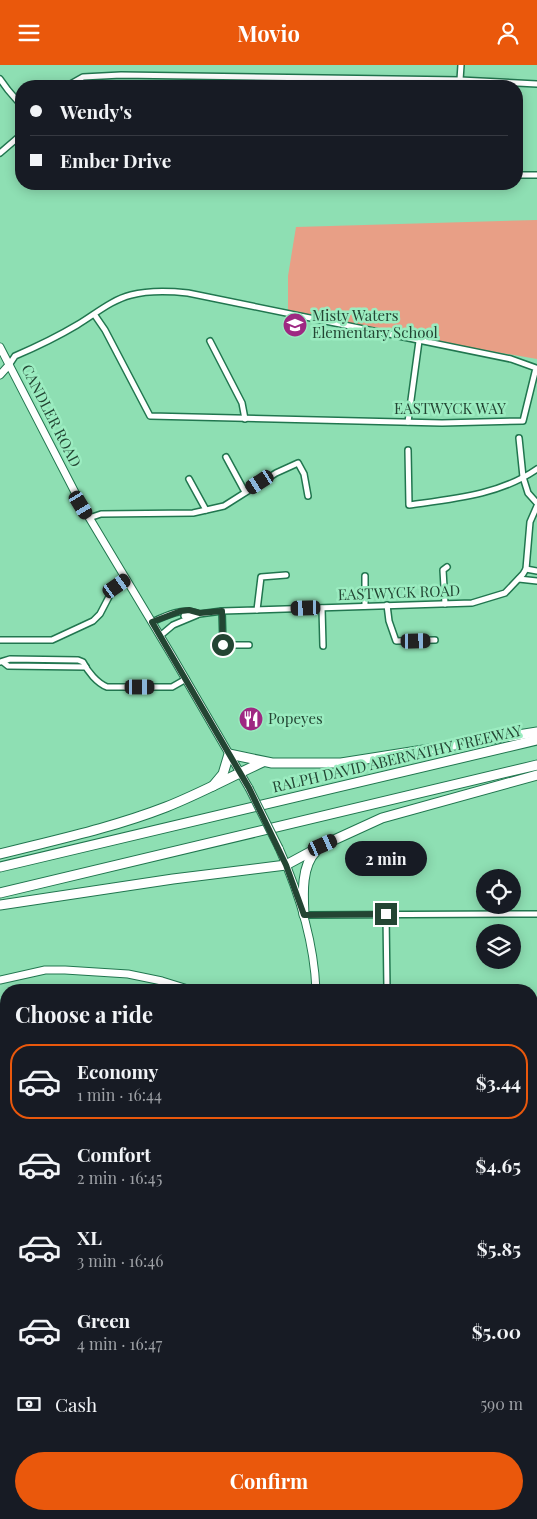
<!DOCTYPE html>
<meta charset="utf-8">
<style>
body{margin:0;font-family:"Playfair Display",serif;background:#20242c;color:#f1f3f6;height:100vh;display:flex;flex-direction:column;font-size:19px;white-space:nowrap}
*{box-sizing:border-box;margin:0}
p{font-size:16px;color:#9ea1a6}
.icon{flex:none;width:28px;height:28px;fill:none;stroke:currentColor;stroke-width:2;stroke-linecap:round;stroke-linejoin:round}
.map{position:relative;flex:1;overflow:hidden}
.details{position:absolute;left:0px;top:919px;width:538px;height:536px;display:flex;flex-direction:column;background:#171b24;border-radius:20px 20px 0 0;box-shadow:0 2px 12px #0003}
.details>*{flex:none}
.banner{position:absolute;left:15px;top:15px;width:508px;height:110px;border-radius:20px;box-shadow:0 2px 12px #0003;display:grid;align-content:center;height:110px;padding:0 15px;background:#171b24}
.buttons{position:absolute;left:476px;top:804px;display:grid;gap:10px}
.buttons a{display:grid;place-items:center;width:45px;height:45px;border-radius:50%;background:#171b24;box-shadow:0 2px 12px #0003;font-size:25px}
.end{position:absolute;width:22px;height:22px;margin:-11px;border:6px solid #234533;background:#fff;box-shadow:0 0 0 2px #fff}
.from{border-radius:50%}
.bubble{position:absolute;height:35px;border-radius:18px;background:#171b24;box-shadow:0 2px 12px #0003;font-size:16px;font-weight:700;line-height:35px;text-align:center}
.car{position:absolute;width:15px;height:30px;margin:-15px -8px;border-radius:6px;box-shadow:0 0 4px 1px #0007;background:linear-gradient(#222 24%,#8ab4d8 0 40%,#222 0 76%,#8ab4d8 0 86%,#222 0)}
.banner b{display:flex;align-items:center;gap:18px;height:48px;font-size:19px}
.banner b+b{border-top:1px solid #363941}
.banner i{width:12px;height:12px;background:#f1f3f6}
ul{padding:0;list-style:none}
li{display:flex;align-items:center;gap:15px;height:75px;margin:0 10px 8px;padding:0 5px;border:2px solid transparent;border-radius:20px}
li div{flex:1}
li b{display:block;font-size:19px}
li em{font-style:normal;font-weight:700}
li.current{border-color:#ea580c}
li>.icon{width:45px;height:45px;stroke-width:1.5}
h2{padding:0 15px;font-size:22px;line-height:60px}
.pay{display:flex;align-items:center;gap:12px;height:55px;padding:0 15px;font-size:19px}
.pay p{margin-inline-start:auto}
.button{display:flex;gap:10px;margin-top:auto;padding:10px 15px}
.button a{flex:1;height:58px;border-radius:30px;background:#ea580c;color:#fff;font-size:20px;font-weight:700;line-height:58px;text-align:center}
header{display:flex;justify-content:space-between;align-items:center;height:65px;padding:0 15px;background:#ea580c;color:#fff;font-size:22px;font-weight:700}
.map>svg:first-child{display:block}
</style>
<header><svg class="icon" aria-label="menu" viewBox="0 0 24 24"><path d="M4 6h16M4 12h16M4 18h16"/></svg>Movio<svg class="icon" aria-label="person" viewBox="0 0 24 24"><circle cx="12" cy="8" r="4"/><path d="M4 21q1-7 8-7t8 7"/></svg></header>
<div class="map">
<svg width="537" height="1454" viewBox="0 0 537 1454">
<rect width="100%" height="100%" fill="#8edfb3"/>
<path fill="#e89f86" d="M537,155V294L424,275L288,249V211L296,162Z"/>
<g fill="none" stroke-linecap="round" stroke-linejoin="round">
<defs>
<g id="street">
<path d="M0,14L8,25L21,40"/>
<path d="M460,15L461,0"/>
<path d="M67,21L83,12L121,10L460,15L537,19"/>
<path d="M0,88L21,70"/>
<path d="M516,110H537"/>
<path d="M210,276L242,338L245,354"/>
<path d="M9,300L15,291C36,282 57,272 77,260C94,250 111,235 131,230C150,225 169,226 188,228L511,294L536,303L523,356L442,358L150,351L105,265L94,249"/>
<path d="M408,357L419,276"/>
<path d="M519,373L523,412L528,428L537,438"/>
<path d="M408,385L409,440C452,434 500,430 537,404"/>
<path d="M226,392L245,427"/>
<path d="M189,414L206,445"/>
<path d="M89,453L101,449L193,448L224,441L276,408L298,398L304,409L308,431"/>
<path d="M526,504L537,506"/>
<path d="M365,511V541"/>
<path d="M519,514L537,516"/>
<path d="M445,539L443,505L447,502"/>
<path d="M387,540L389,556L396,576L435,575"/>
<path d="M322,543L323,581"/>
<path d="M257,545L261,512L286,510"/>
<path d="M222,546L223,580H249"/>
<path d="M184,551L222,546L472,538L505,528L523,509L526,504L530,457L537,441"/>
<path d="M152,557C167,550 181,543 197,548"/>
<path d="M160,571L173,560L197,550"/>
<path d="M0,575H52L93,556L100,549L113,524L126,514"/>
<path d="M0,597L10,594L78,595L83,597C88,607 97,618 107,622H172L186,614"/>
<path d="M3,597L8,601L86,602"/>
<path d="M386,849L387,925"/>
<path d="M304,850L537,849"/>
<path d="M531,1340L537,1339"/>
<path d="M2,1412H6"/>
<path d="M87,1454L88,1449"/>
</g>
<g id="secondary">
<path d="M0,282L81,439L171,589L249,723"/>
<path d="M0,310L9,300"/>
<path d="M279,783C299,828 314,875 316,925"/>
<path d="M0,915L45,905H65L128,909L162,916L191,925"/>
<path d="M531,1118H537"/>
<path d="M296,1449L298,1454"/>
</g>
<g id="highway">
<path d="M213,721L223,709L229,689L272,698H341L537,667"/>
<path d="M0,789C55,775 112,763 166,742C199,729 230,712 263,697"/>
<path d="M0,802L537,675"/>
<path d="M0,828L537,700"/>
<path d="M0,840L173,814L286,800L323,780L382,753L537,710"/>
<path d="M304,850C303,830 301,801 316,786"/>
</g>
</defs>
<use href="#street" stroke="#21764f" stroke-width="8"/>
<use href="#secondary" stroke="#21764f" stroke-width="9"/>
<use href="#highway" stroke="#21764f" stroke-width="11"/>
<use href="#street" stroke="#fff" stroke-width="5"/>
<use href="#secondary" stroke="#fff" stroke-width="7"/>
<use href="#highway" stroke="#fff" stroke-width="9"/>
<defs>
<path id="secondary-bridge" d="M249,723L279,783"/>
</defs>
<use href="#secondary-bridge" stroke="#21764f" stroke-width="9" stroke-linecap="butt"/>
<use href="#secondary-bridge" stroke="#fff" stroke-width="7"/>
</g>
<g fill="none" stroke-linecap="round" stroke-linejoin="round">
<path stroke="#234533" stroke-width="6" d="M223,580L222,546L200,548L189,545L181,546L152,557L249,723L286,800L304,850L386,849"/>
</g>
<defs>
<symbol id="school-disc" viewBox="-11 -11 22 22"><circle r="9.5" fill="#9e2882" stroke="#9becc0"/><path d="M0-5L7-2L0 1L-7-2ZM-4 1L0 2.5L4 1V4Q0 6-4 4Z" fill="#fff"/></symbol>
<symbol id="restaurant-disc" viewBox="-11 -11 22 22"><circle r="9.5" fill="#9e2882" stroke="#9becc0"/><path d="M-5-6h1v4h1v-4h1v4h1v-4h1v5L-1.5 .5V6h-2V.5L-5-1ZM5-6V6H3V1.5H1.5Q1.5-4 5-6Z" fill="#fff"/></symbol>
</defs>
<g fill-rule="evenodd">
<use href="#school-disc" x="281" y="246" width="28" height="28"/>
<use href="#restaurant-disc" x="237" y="640" width="28" height="28"/>
</g>
<g text-anchor="middle" stroke-width="5" stroke-linejoin="round" paint-order="stroke">
<g font-size="15" fill="#234533" stroke="#9becc0" text-anchor="start">
<text x="312" y="256">Misty Waters<tspan x="312" dy="17">Elementary School</tspan></text>
<text x="268" y="659">Popeyes</text>
</g>
<g font-size="15" fill="#234533" stroke="#9becc0">
<text x="450" y="349">EASTWYCK WAY</text>
<text transform="translate(51 351) rotate(63)" y="5">CANDLER ROAD</text>
<text transform="translate(399 528) rotate(-2)" y="5">EASTWYCK ROAD</text>
<text transform="translate(397 694) rotate(-13)" y="5">RALPH DAVID ABERNATHY FREEWAY</text>
</g>
</g>
</svg>
<div class="buttons">
<a><svg class="icon" aria-label="locate" viewBox="0 0 24 24"><circle cx="12" cy="12" r="6"/><path d="M12 2v4M12 18v4M2 12h4M18 12h4"/></svg></a>
<a><svg class="icon" aria-label="layers" viewBox="0 0 24 24"><path d="M12 4l9 5-9 5-9-5zM3 14l9 5 9-5"/></svg></a>
</div>
<i class="end from" style="left:223px;top:580px"></i>
<i class="end" style="left:386px;top:849px"></i>
<div class="bubble" style="left:345px;top:776px;width:82px">2 min</div>
<i class="car" style="left:260px;top:417px;rotate:237deg"></i>
<i class="car" style="left:81px;top:440px;rotate:149deg"></i>
<i class="car" style="left:117px;top:521px;rotate:55deg"></i>
<i class="car" style="left:306px;top:543px;rotate:268deg"></i>
<i class="car" style="left:416px;top:576px;rotate:89deg"></i>
<i class="car" style="left:140px;top:622px;rotate:90deg"></i>
<i class="car" style="left:323px;top:780px;rotate:66deg"></i>
<div class="banner">
<b><i class="from"></i>Wendy's</b>
<b><i></i>Ember Drive</b>
</div>
<section class="details">
<h2>Choose a ride</h2>
<ul>
<li class="current"><svg class="icon" aria-label="car" viewBox="0 0 24 24"><path d="M5 17H2v-5l4-1 3-4h7l3 4 3 1v5h-3M9 17h6M6 11h13"/><circle cx="7" cy="17" r="2"/><circle cx="17" cy="17" r="2"/></svg><div><b>Economy</b><p>1 min · 16:44</p></div><em>$3.44</em></li>
<li><svg class="icon" aria-label="car" viewBox="0 0 24 24"><path d="M5 17H2v-5l4-1 3-4h7l3 4 3 1v5h-3M9 17h6M6 11h13"/><circle cx="7" cy="17" r="2"/><circle cx="17" cy="17" r="2"/></svg><div><b>Comfort</b><p>2 min · 16:45</p></div><em>$4.65</em></li>
<li><svg class="icon" aria-label="car" viewBox="0 0 24 24"><path d="M5 17H2v-5l4-1 3-4h7l3 4 3 1v5h-3M9 17h6M6 11h13"/><circle cx="7" cy="17" r="2"/><circle cx="17" cy="17" r="2"/></svg><div><b>XL</b><p>3 min · 16:46</p></div><em>$5.85</em></li>
<li><svg class="icon" aria-label="car" viewBox="0 0 24 24"><path d="M5 17H2v-5l4-1 3-4h7l3 4 3 1v5h-3M9 17h6M6 11h13"/><circle cx="7" cy="17" r="2"/><circle cx="17" cy="17" r="2"/></svg><div><b>Green</b><p>4 min · 16:47</p></div><em>$5.00</em></li>
</ul>
<div class="pay"><svg class="icon" aria-label="cash" viewBox="0 0 24 24"><path d="M3 7h18v10H3z"/><circle cx="12" cy="12" r="2"/></svg>Cash<p>590 m</p></div>
<div class="button"><a>Confirm</a></div>
</section>
</div>
